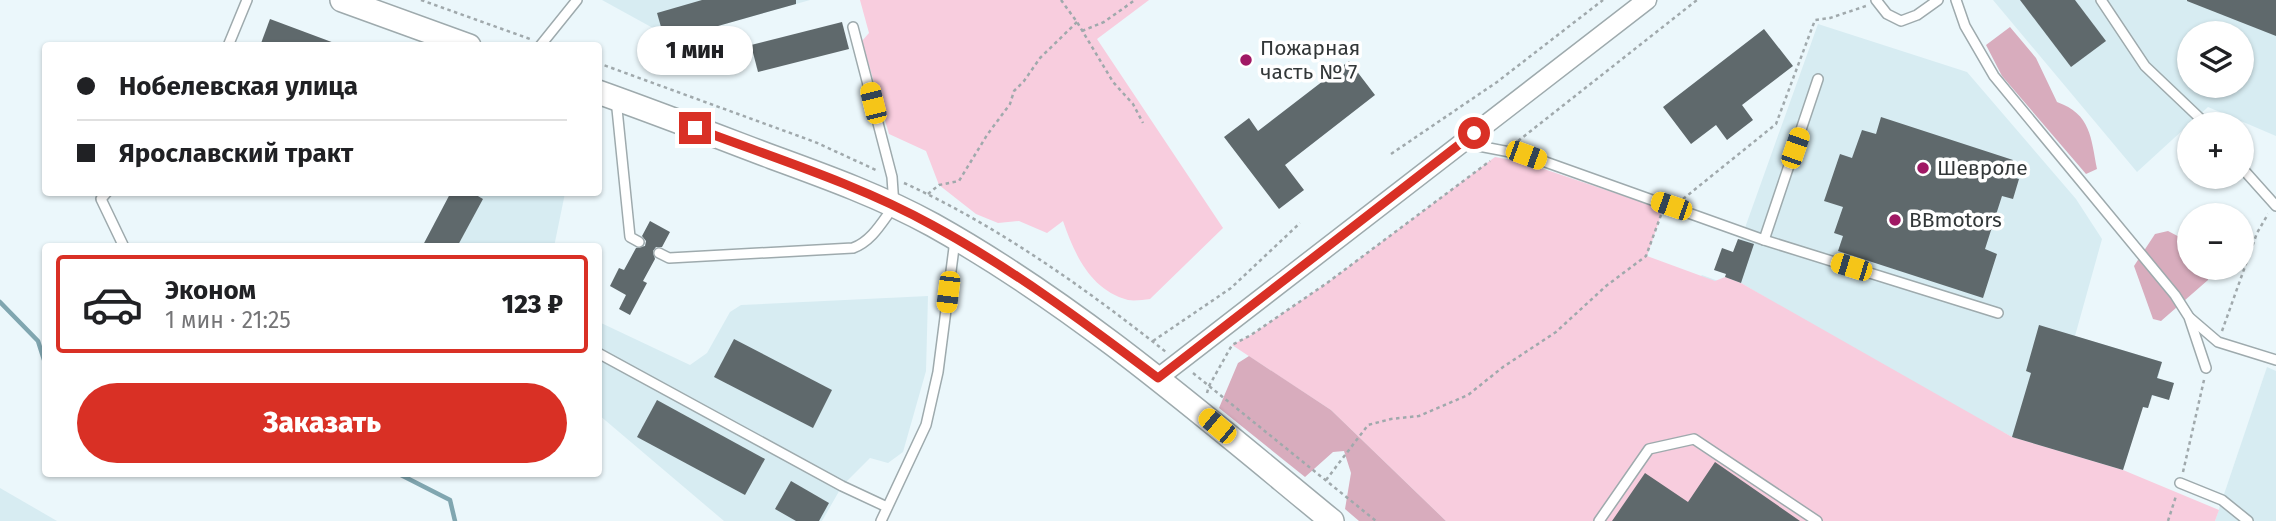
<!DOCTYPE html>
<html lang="ru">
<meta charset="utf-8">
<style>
body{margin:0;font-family:"Fira Sans",sans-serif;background:#f2f2f2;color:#202124;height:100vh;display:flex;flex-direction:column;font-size:26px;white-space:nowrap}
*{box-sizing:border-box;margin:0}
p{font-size:23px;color:#757577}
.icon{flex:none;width:38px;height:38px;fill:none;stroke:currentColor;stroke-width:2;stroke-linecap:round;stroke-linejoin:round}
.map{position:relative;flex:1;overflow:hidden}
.drawer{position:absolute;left:42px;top:243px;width:560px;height:234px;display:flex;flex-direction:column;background:#fff;border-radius:7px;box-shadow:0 2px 5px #0004}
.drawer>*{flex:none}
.top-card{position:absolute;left:42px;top:42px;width:560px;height:154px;border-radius:7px;box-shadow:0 2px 5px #0004;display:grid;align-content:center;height:154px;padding:0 35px;background:#fff}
.controls{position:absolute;left:2177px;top:21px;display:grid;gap:14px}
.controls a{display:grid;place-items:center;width:77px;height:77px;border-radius:50%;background:#fff;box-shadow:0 2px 5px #0004;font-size:35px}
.end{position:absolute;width:32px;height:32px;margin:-16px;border:9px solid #d93025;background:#fff;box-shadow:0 0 0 4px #fff}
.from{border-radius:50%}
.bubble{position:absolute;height:49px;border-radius:24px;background:#fff;box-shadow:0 2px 5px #0004;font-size:23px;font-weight:800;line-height:49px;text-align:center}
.car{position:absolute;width:21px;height:42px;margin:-21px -10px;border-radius:9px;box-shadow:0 0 5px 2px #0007;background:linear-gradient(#f5c518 24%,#345 0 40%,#f5c518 0 76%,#345 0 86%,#f5c518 0)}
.top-card b{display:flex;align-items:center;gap:24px;height:66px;font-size:26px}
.top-card b+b{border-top:2px solid #e0e0e0}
.top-card i{width:18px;height:18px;background:#202124}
ul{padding:12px 0 0;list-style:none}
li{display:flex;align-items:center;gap:21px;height:98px;margin:0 14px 10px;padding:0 21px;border:4px solid transparent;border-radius:7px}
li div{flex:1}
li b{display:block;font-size:26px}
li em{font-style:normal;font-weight:800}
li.active{border-color:#d93025}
li>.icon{width:63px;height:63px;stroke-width:1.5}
.action{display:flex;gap:14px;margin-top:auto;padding:14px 35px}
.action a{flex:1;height:80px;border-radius:42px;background:#d93025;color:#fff;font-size:28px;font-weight:800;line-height:80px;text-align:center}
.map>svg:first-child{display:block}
</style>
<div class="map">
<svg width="2276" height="521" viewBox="0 0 2276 521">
<rect width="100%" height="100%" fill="#ebf7fb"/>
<g fill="#d7ecf2" fill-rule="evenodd">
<path d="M602,0H810L665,41L662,33Z"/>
<path d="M1993,0H2276V136L2208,107L2137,172ZM2189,33H2242V86H2189Z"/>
<path d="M1818,24L1967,72L2076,199L2102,239L2075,336L2162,362L2158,378L2174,383L2169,400L2153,395L2148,408L2142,407L2123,470L2012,437L2003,432L1446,521L1702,275L1770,300L1741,283L1725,277L1738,239H1741Z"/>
<path d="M451,193H565L554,247H422Z"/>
<path d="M928,296L926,371L903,452L888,463L870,458L842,486L822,521H724L599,415V322L690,365L707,353L730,312L741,305Z"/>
<path d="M2267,367L2276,371V521H2215Z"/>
<path d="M0,488L57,521H0Z"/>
</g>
<g fill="#f8cdde">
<path d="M860,0H1149L1097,39L1223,228L1150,299C1143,300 1134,301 1128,300C1090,290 1074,253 1063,221L1047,233L1019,221L998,223L976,214L939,185L926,151L889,134L862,41L869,33Z"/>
<path d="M1495,157L1523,162L1659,208L1662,212L1647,256L1715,281L1725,277L1741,283L2012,437L2123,470L2219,510L2215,521H1446L1331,410L1232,345L1251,335L1327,283Z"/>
</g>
<g fill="#d8acbd">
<path d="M2010,27L2036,58L2057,102C2091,114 2091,138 2097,169L2086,174L2002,76L1986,45Z"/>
<path d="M2168,231L2189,242V268H2208V280L2161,321L2153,319L2134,266L2155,234Z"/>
<path d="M1249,356L1331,410L1446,521H1359L1345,509L1351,473L1344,451L1333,452L1305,477L1219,408L1238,363Z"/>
</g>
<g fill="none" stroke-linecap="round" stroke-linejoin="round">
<g stroke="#80a6b0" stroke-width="4.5">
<path d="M0,302L38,341L46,366"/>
<path d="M399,474L450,500L455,521"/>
</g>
</g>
<g fill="#5f696c">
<path d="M702,0H796V4L665,41L657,13Z"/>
<path d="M2020,0H2075L2106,41L2071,67Z"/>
<path d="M2276,0V36L2187,1V0Z"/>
<path d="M270,19L337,44V46H260Z"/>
<path d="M842,22L849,49L758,72L751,45Z"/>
<path d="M1764,29L1793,66L1742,105L1753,120L1727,140L1716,125L1691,144L1663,107Z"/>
<path d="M1349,61L1375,95L1285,165L1304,190L1279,209L1224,137L1249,118L1258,131Z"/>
<path d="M1881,117L2013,160L2008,176L2019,179L2013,199L2002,196L1985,249L1997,254L1983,298L1838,251L1843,236L1834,233L1843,207L1824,201L1840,154L1852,158L1862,130L1876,134Z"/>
<path d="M451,192H471L483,199L457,247H422Z"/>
<path d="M650,221L670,232L662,247H656L653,251L655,259L643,281L647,283L630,315L619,309L626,295L610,286L619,268L624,270L636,248L645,246L646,241L642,236Z"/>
<path d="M1738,239L1754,244L1741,283L1725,277L1726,274L1714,270L1722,248L1733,252Z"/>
<path d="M2039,325L2162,362L2157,378L2174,383L2169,400L2152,395L2148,408L2143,407L2123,470L2012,437L2031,373L2026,371Z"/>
<path d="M734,339L832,390L813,428L714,377Z"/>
<path d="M657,400L765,459L745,495L637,437Z"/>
<path d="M1715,462L1800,521H1612L1645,473L1688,502Z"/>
<path d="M791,481L829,503L819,521H796L775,509Z"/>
</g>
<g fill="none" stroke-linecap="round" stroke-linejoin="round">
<defs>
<g id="service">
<path d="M1876,0L1887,14L1901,21L1917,15L1938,0"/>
<path d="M1956,0L1965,26L1994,76L2175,295L2189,317L2206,368"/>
<path d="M2101,0L2145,66L2206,124"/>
<path d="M228,46L247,0"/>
<path d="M540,46L577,0"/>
<path d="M616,99L630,237L639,242"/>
<path d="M1463,143L1526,155L1764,240L1998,313"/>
<path d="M2242,168L2276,206"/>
<path d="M107,192L101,199L124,247"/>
<path d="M1764,240L1818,79"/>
<path d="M659,253L669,258L853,248C872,241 882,222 894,206L892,177L853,27"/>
<path d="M2190,318L2218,342L2276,360"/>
<path d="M598,353L842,486L887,507"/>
<path d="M2180,483L2222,500L2248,521"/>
<path d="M881,521L926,425L938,372L955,240"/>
<path d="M1599,521L1649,449L1694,439L1817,521"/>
</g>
<path id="minor" d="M1158,378L1647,0"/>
<g id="tertiary">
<path d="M342,0L469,46"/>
<path d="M598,92C657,113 714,135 772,157C827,177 882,197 933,225C1078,306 1204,416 1332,521"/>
</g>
</defs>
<use href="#service" stroke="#9eaaad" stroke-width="12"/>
<use href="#minor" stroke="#9eaaad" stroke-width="21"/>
<use href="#tertiary" stroke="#9eaaad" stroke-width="26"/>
<g stroke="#a0a9ac" stroke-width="2.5" stroke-dasharray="3.5 3.5" stroke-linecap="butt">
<path d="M421,0L530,39"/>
<path d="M1061,0L1077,22L1113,82L1133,104L1143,123"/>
<path d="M1082,31L1104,22L1135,0"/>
<path d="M598,63L815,142L876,170"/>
<path d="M1518,141L1697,0"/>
<path d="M1391,154L1497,82L1603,0"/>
<path d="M904,183C998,226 1085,288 1166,352"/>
<path d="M928,194L939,185L959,181L987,135L1010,104L1014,91L1024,81L1040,58L1077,22"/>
<path d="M1683,199L1776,124L1815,20L1830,18L1866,6"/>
<path d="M2222,331L2257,233L2268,214"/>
<path d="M1153,341L1231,288L1300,223"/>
<path d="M1193,373L1376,521"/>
<path d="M1207,393L1209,386L1232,345L1251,335L1327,283L1490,161"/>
<path d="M2183,472L2204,380"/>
<path d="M1326,480L1368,425L1391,419L1419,416L1468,395L1503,367L1556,332L1606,286L1646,256L1661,215"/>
<path d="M2168,521L2176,496"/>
</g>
<use href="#service" stroke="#fff" stroke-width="9"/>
<use href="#minor" stroke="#fff" stroke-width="18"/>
<use href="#tertiary" stroke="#fff" stroke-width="23"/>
</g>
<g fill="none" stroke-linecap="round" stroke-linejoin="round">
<path stroke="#d93025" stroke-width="9" d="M695,128C774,158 858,184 932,225C1013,269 1085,323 1158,378L1474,133"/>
</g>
<g fill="#a01864" stroke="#fff" stroke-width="2.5">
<circle cx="1246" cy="60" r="7"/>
<circle cx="1923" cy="168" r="7"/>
<circle cx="1895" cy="220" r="7"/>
</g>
<g text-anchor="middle" stroke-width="7" stroke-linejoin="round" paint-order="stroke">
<g font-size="21" fill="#323738" stroke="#fff" text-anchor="start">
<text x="1260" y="55">Пожарная<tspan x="1260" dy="24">часть № 7</tspan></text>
<text x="1937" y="175">Шевроле</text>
<text x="1909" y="227">BBmotors</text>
</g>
</g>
</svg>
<div class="controls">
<a><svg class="icon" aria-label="layers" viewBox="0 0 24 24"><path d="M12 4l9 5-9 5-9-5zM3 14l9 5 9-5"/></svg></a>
<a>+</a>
<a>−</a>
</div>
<i class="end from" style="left:1474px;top:133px"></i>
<i class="end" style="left:695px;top:128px"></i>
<div class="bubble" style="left:637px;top:26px;width:116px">1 мин</div>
<i class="car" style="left:873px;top:103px;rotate:346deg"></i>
<i class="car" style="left:1795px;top:148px;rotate:19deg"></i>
<i class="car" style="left:1526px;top:155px;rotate:110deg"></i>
<i class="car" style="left:1671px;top:206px;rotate:289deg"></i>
<i class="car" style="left:1851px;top:267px;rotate:287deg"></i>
<i class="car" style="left:948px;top:292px;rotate:187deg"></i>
<i class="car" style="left:1217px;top:426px;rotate:310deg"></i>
<div class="top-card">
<b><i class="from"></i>Нобелевская улица</b>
<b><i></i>Ярославский тракт</b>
</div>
<section class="drawer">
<ul>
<li class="active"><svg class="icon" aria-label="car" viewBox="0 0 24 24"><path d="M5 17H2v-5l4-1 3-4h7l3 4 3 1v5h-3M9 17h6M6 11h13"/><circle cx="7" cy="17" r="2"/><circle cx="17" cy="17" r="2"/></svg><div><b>Эконом</b><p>1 мин · 21:25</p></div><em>123 ₽</em></li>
</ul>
<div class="action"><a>Заказать</a></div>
</section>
</div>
